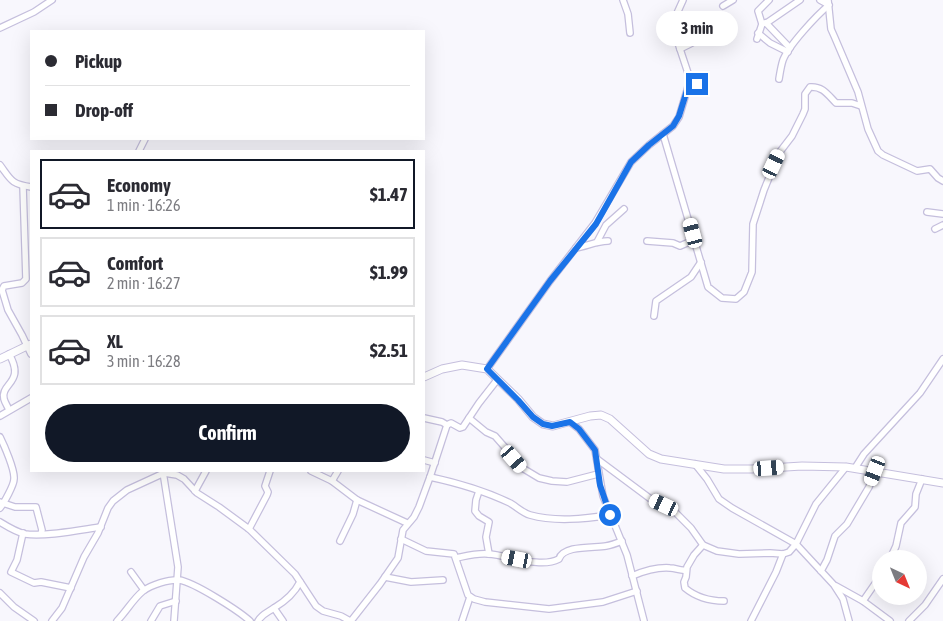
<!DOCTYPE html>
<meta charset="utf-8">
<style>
body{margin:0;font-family:"Asap Condensed",sans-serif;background:#f2f2f3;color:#2b2b33;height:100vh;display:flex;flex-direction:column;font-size:19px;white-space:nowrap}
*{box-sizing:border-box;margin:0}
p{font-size:16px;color:#7c7c81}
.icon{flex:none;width:28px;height:28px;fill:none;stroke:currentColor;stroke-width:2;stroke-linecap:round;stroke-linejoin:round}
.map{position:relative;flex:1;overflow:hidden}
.panel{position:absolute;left:30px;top:150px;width:395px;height:322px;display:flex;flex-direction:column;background:#fff;border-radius:0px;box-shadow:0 5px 20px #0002}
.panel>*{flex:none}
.top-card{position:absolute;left:30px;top:30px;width:395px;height:110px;border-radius:0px;box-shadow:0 5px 20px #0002;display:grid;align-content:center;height:110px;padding:0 15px;background:#fff}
.needle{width:32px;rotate:137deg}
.buttons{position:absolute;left:872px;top:550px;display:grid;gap:10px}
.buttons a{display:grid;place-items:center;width:55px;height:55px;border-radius:50%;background:#fff;box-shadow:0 5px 20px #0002;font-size:25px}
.end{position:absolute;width:22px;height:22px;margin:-11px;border:6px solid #1a73e8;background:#fff;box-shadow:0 0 0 2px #fff}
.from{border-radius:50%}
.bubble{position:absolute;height:35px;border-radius:18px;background:#fff;box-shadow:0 5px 20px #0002;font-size:16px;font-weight:700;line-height:35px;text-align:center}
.car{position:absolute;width:15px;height:30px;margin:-15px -8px;border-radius:6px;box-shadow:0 0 4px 1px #0007;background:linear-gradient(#fff 24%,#345 0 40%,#fff 0 76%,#345 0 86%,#fff 0)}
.top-card b{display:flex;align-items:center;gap:18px;height:48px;font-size:19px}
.top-card b+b{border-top:1px solid #e1e1e2}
.top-card i{width:12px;height:12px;background:#2b2b33}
ul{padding:9px 0 0;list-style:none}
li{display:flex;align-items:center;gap:15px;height:70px;margin:0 10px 8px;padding:0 5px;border:2px solid #e1e1e2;border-radius:0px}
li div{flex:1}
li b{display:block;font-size:19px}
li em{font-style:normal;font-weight:700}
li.on{border-color:#111827}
li>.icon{width:45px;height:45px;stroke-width:1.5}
.primary-button{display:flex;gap:10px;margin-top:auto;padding:10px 15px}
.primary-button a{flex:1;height:58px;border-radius:30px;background:#111827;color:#fff;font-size:20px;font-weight:700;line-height:58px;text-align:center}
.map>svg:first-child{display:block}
</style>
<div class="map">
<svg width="943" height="621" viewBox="0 0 943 621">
<rect width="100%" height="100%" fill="#f8f7fd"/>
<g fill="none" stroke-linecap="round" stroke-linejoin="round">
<defs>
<g id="minor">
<path d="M623,0L628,14L630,33"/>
<path d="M828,0L831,29L835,38L858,92L868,129L878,151L883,155L917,171L930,169L938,178L943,181"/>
<path d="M723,6L733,0"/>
<path d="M766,23L790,48"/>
<path d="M762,24L768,22L800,0"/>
<path d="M0,28L34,12L52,0"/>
<path d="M758,33L770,43L788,52"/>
<path d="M757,39L762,24L758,11L769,0"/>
<path d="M680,49L692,43"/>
<path d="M779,79C780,73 781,66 783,60C789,45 816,16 829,5L820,0"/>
<path d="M688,87L697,84"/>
<path d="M663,134L708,287L722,298L736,299L744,292L752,272L753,224L764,190L779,153L792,136L803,114L805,109V94L810,87C823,86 828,95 836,103H852L861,106"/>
<path d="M139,151L145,139"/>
<path d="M0,165C11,180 11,184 31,187"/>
<path d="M23,186L26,279L22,283L4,286L2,290L8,310L22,335L31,354"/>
<path d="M927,212L943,214"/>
<path d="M935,229L943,225"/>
<path d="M647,241L673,243L680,246L694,240"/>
<path d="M597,242L606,225L624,209"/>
<path d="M576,248C587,246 597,241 608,241"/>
<path d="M654,316L656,301L691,277L701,262"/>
<path d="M9,354C26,383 0,383 4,399C5,403 8,407 9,410"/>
<path d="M487,369L550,281L595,223L631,162L649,145L673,126L679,117L688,87V73L675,34L674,20L683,0"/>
<path d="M0,416L31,398"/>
<path d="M424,418L442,422L447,425"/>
<path d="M469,418L486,432L495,436L524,469L539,478L552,481L567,482L598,474"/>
<path d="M570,422L579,429L595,450L603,496L627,555L644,621"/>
<path d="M0,437C4,445 15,470 14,479C14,485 4,503 0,508"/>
<path d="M597,459L652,500L676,513L691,528L703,545L717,551L739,554L770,553L783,554L789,552L796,544L816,504L846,467"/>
<path d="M424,460L435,463"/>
<path d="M695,464L707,479L719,499L732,508L796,544L834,585L843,599L849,621"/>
<path d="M855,468L864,454L920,393L943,359"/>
<path d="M311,471L332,481L357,500L407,523"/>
<path d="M163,472L178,567L174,621"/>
<path d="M430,477C458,483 485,491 510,503C517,507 523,513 530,515C555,522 584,519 610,515"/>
<path d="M332,481L338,471"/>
<path d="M195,491L206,471"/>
<path d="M479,491L476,500L475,511L479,516L489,522L486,537L489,554"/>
<path d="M0,502L15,507H36L42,530L41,534"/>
<path d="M0,522C8,527 16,532 25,534C45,537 80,530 101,527"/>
<path d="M249,529L267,495L268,492L265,486L270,471"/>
<path d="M23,533L17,560L11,572L34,583L41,582L71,588"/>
<path d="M401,539L426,551L454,554L468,595L474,599L485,602L549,609L603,602L637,591"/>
<path d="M340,541L353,514L357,500"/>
<path d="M703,545L694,555L687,567L686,577L684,582L685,588C697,598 709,601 724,601"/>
<path d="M456,558C466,556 477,553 488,554C508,555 540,569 559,559C563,545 594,548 606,546C612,545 617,543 622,541"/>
<path d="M890,559L896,546L901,523L915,507L916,494L922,479"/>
<path d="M821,571L827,560L835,536L847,524L869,487L875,471"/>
<path d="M131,572L144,590"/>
<path d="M632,576C644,571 657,567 670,568C676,568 680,571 686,570"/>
<path d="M385,577L411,582L443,580"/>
<path d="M836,586L863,601L890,621"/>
<path d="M0,593L14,607L34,621"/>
<path d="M863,601L881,575"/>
<path d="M274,608L283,621"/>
<path d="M52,621L62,608L84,557L98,533L108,508L113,501L127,490L164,473L177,475L184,479L197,493L219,507L249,529L295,574L316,606L323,611L341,616L350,621"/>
<path d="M117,621C126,612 133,599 143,591C151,585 169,579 179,580C194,582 239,611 250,621"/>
<path d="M151,621L160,606L176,601"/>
<path d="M258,621C262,614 267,613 274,608C284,602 295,592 300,582"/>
<path d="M351,621L380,584L398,558L403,530L414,517L419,507L430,477L447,425L451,423L460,428L463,427L479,403L497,380"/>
<path d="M462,621L470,597"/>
<path d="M751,621L776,572L783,554"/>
<path d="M909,621L925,605L943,579"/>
</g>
<g id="major">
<path d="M0,359L31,344"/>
<path d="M424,377L442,369L462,365L487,369L518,399L533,417L543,424L553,426L590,416L601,415L610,419L649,454L661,459L724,469H752L802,466L846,467L943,483"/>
</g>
</defs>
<use href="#minor" stroke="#c5bfdd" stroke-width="8"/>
<use href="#major" stroke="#c5bfdd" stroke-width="9"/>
<use href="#minor" stroke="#fff" stroke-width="5.5"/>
<use href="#major" stroke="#fff" stroke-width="7"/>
</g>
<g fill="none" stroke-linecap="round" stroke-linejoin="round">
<path stroke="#1a73e8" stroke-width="6" d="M610,515L600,485L595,450L579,429L570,422L552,426L543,424L533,417L518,400L487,369L550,281L596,224L631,162L649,145L673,126L679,116L688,87L697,84"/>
</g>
</svg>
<div class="buttons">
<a><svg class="needle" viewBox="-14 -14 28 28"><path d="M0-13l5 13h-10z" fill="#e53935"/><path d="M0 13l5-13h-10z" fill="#7c7c81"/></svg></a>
</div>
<i class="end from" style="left:610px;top:515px"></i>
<i class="end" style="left:697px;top:84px"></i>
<div class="bubble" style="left:656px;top:11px;width:82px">3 min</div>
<i class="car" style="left:774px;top:164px;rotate:25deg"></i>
<i class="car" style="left:693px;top:233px;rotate:345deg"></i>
<i class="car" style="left:514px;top:459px;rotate:139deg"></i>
<i class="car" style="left:769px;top:468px;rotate:86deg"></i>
<i class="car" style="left:875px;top:471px;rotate:201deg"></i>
<i class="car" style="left:664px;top:505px;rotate:295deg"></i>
<i class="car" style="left:517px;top:559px;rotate:281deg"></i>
<div class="top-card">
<b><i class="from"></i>Pickup</b>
<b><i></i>Drop-off</b>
</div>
<section class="panel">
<ul>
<li class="on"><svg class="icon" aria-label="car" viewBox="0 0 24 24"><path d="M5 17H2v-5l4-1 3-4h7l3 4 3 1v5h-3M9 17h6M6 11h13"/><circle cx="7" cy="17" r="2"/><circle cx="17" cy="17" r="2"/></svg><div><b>Economy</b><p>1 min · 16:26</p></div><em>$1.47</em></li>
<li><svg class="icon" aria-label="car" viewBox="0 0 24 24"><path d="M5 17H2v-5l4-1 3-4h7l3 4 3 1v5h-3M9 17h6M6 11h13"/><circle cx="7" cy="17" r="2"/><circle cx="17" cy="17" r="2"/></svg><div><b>Comfort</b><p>2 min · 16:27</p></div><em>$1.99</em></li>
<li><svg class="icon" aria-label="car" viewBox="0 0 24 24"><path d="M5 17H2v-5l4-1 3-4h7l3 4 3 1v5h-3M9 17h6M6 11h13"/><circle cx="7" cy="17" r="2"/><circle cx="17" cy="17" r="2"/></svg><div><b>XL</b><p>3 min · 16:28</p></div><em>$2.51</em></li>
</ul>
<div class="primary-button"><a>Confirm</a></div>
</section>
</div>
